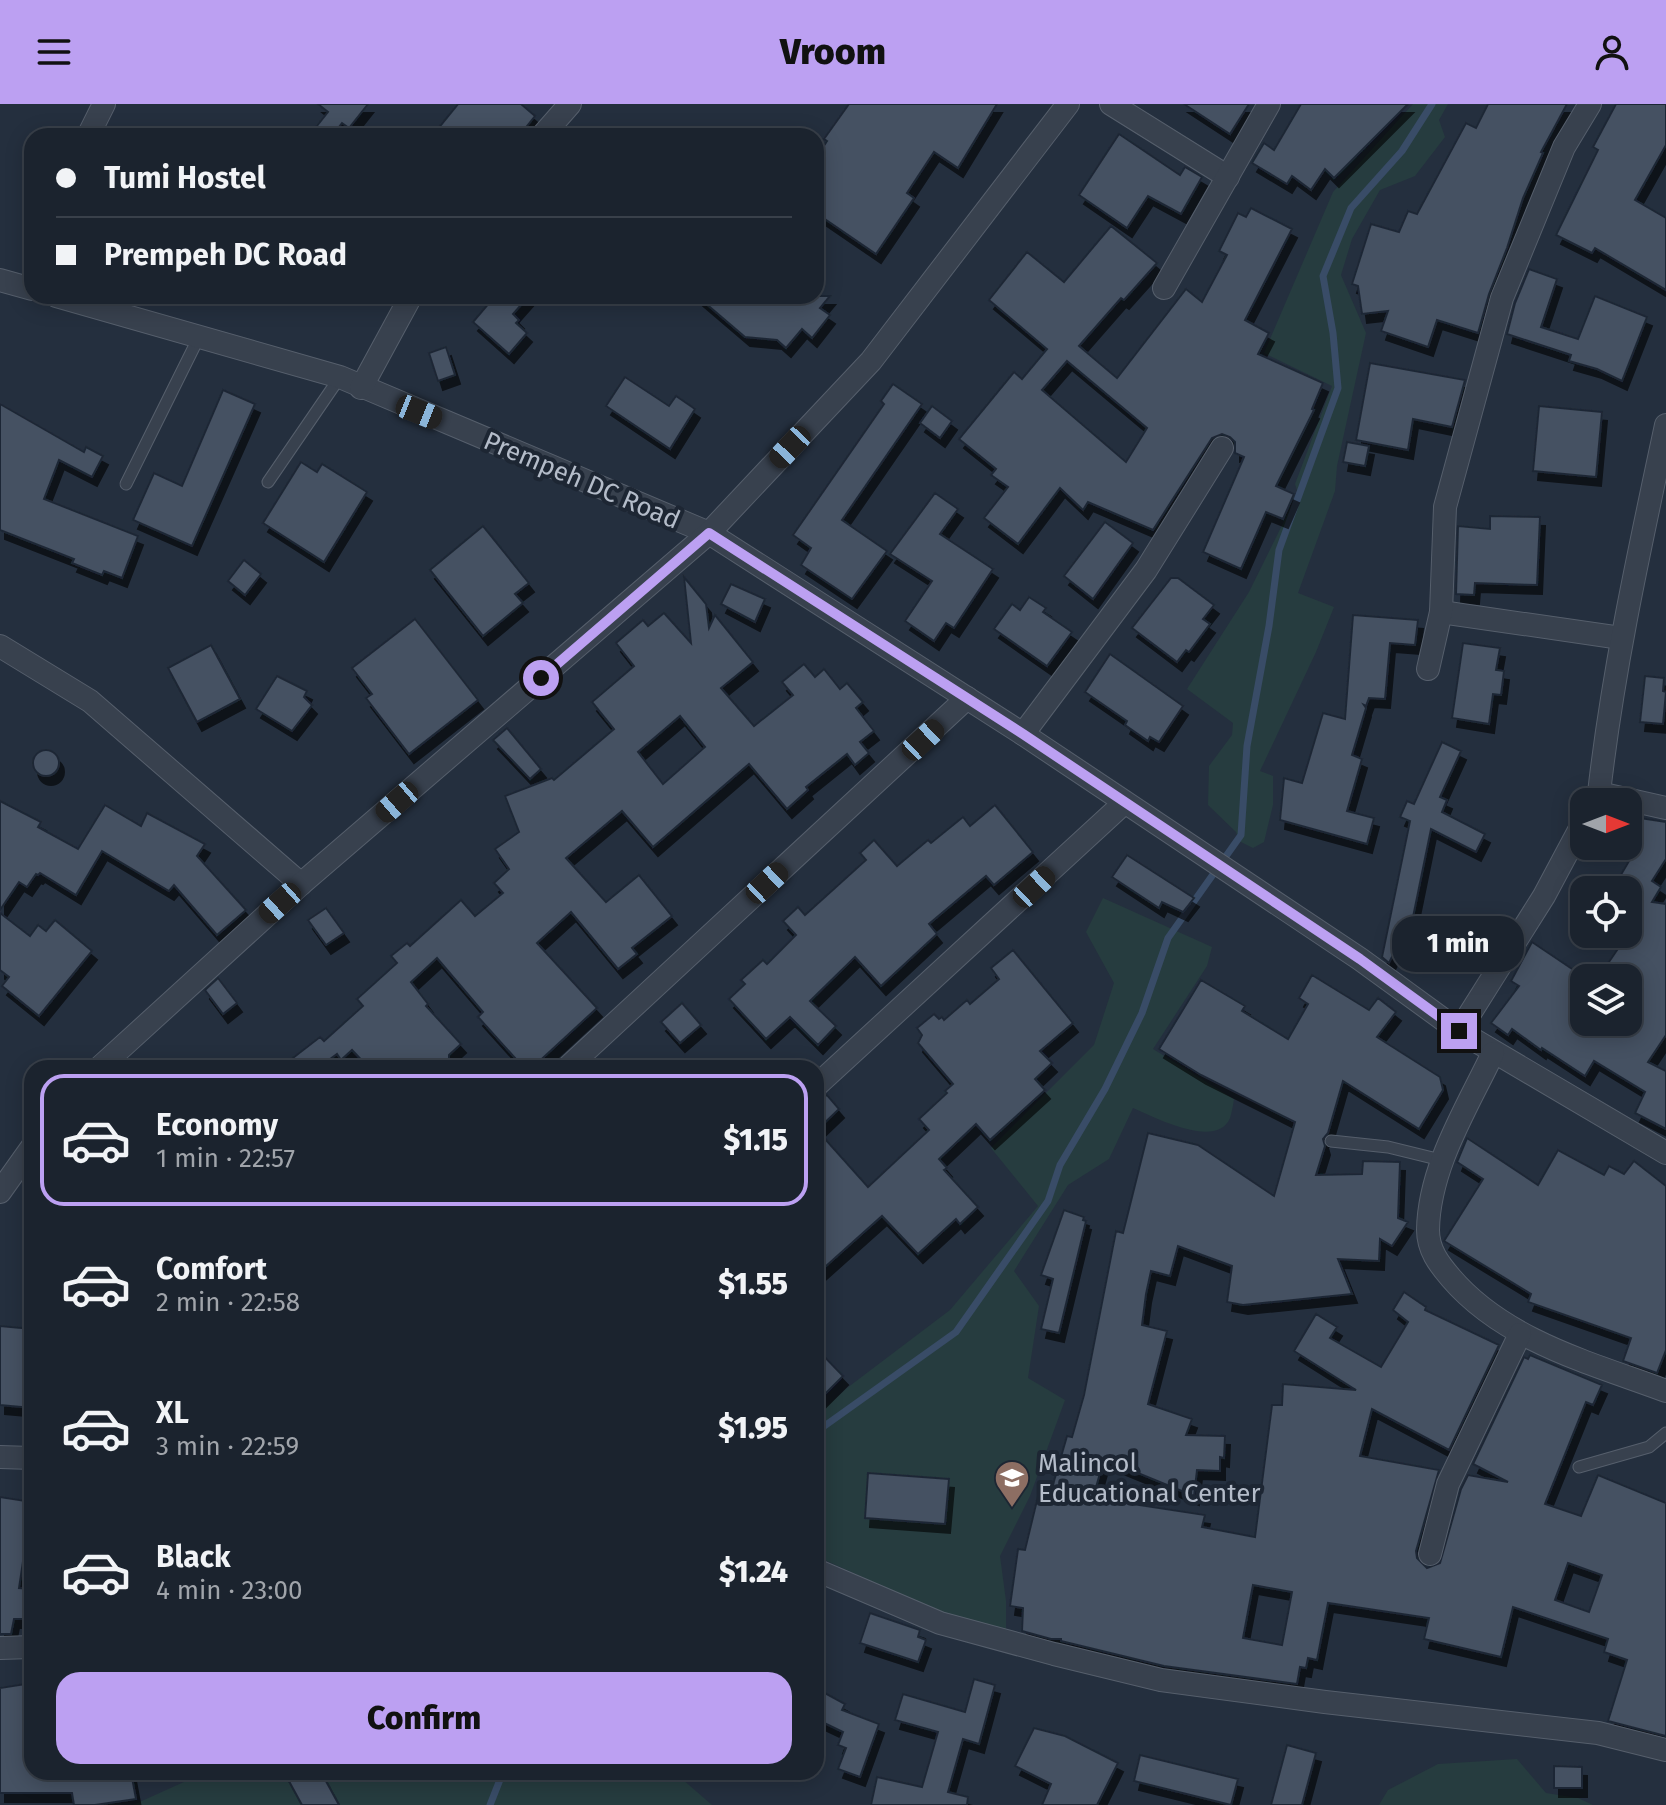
<!DOCTYPE html>
<meta charset="utf-8">
<style>
body{margin:0;font-family:"Fira Sans",sans-serif;background:#282f3a;color:#f1f3f6;height:100vh;display:flex;flex-direction:column;font-size:30px;white-space:nowrap}
*{box-sizing:border-box;margin:0}
p{font-size:26px;color:#a0a4aa}
.icon{flex:none;width:44px;height:44px;fill:none;stroke:currentColor;stroke-width:2;stroke-linecap:round;stroke-linejoin:round}
.map{position:relative;flex:1;overflow:hidden}
.side{position:absolute;left:24px;top:956px;width:800px;height:720px;display:flex;flex-direction:column;background:#1b232e;border-radius:24px;box-shadow:0 4px 20px #0003,0 0 0 2px #39404a}
.side>*{flex:none}
.guide{position:absolute;left:24px;top:24px;width:800px;height:176px;border-radius:24px;box-shadow:0 4px 20px #0003,0 0 0 2px #39404a;display:grid;align-content:center;height:176px;padding:0 32px;background:#1b232e}
.needle{width:52px;rotate:90deg}
.tools{position:absolute;left:1570px;top:684px;display:grid;gap:16px}
.tools a{display:grid;place-items:center;width:72px;height:72px;border-radius:16px;background:#1b232e;box-shadow:0 4px 20px #0003,0 0 0 2px #39404a;font-size:40px}
.end{position:absolute;width:36px;height:36px;margin:-18px;border:10px solid #bca0f2;background:#111;box-shadow:0 0 0 4px #111}
.from{border-radius:50%}
.bubble{position:absolute;height:56px;border-radius:24px;background:#1b232e;box-shadow:0 4px 20px #0003,0 0 0 2px #39404a;font-size:26px;font-weight:800;line-height:56px;text-align:center}
.car{position:absolute;width:24px;height:48px;margin:-24px -12px;border-radius:10px;box-shadow:0 0 6px 2px #0007;background:linear-gradient(#222 24%,#8ab4d8 0 40%,#222 0 76%,#8ab4d8 0 86%,#222 0)}
.guide b{display:flex;align-items:center;gap:28px;height:76px;font-size:30px}
.guide b+b{border-top:2px solid #39404a}
.guide i{width:20px;height:20px;background:#f1f3f6}
ul{padding:14px 0 0;list-style:none}
li{display:flex;align-items:center;gap:24px;height:132px;margin:0 16px 12px;padding:0 16px;border:4px solid transparent;border-radius:24px}
li div{flex:1}
li b{display:block;font-size:30px}
li em{font-style:normal;font-weight:800}
li.on{border-color:#bca0f2}
li>.icon{width:72px;height:72px;stroke-width:1.5}
.cta{display:flex;gap:16px;margin-top:auto;padding:16px 32px}
.cta a{flex:1;height:92px;border-radius:24px;background:#bca0f2;color:#111;font-size:32px;font-weight:800;line-height:92px;text-align:center}
header{display:flex;justify-content:space-between;align-items:center;height:104px;padding:0 32px;background:#bca0f2;color:#111;font-size:36px;font-weight:800}
.map>svg:first-child{display:block}
</style>
<header><svg class="icon" aria-label="menu" viewBox="0 0 24 24"><path d="M4 6h16M4 12h16M4 18h16"/></svg>Vroom<svg class="icon" aria-label="person" viewBox="0 0 24 24"><circle cx="12" cy="8" r="4"/><path d="M4 21q1-7 8-7t8 7"/></svg></header>
<div class="map">
<svg width="1666" height="1701" viewBox="0 0 1666 1701">
<defs>
<filter id="shadow"><feDropShadow dx="5" dy="9" stdDeviation="0" flood-color="#0009"/></filter>
</defs>
<rect width="100%" height="100%" fill="#242f3e"/>
<g fill="#263c3f">
<path d="M1413,0H1448L1439,16L1445,33L1415,72L1380,86L1352,135L1341,171L1366,229L1337,362L1335,387L1298,489L1334,503L1316,548L1260,667L1273,672V701L1264,738L1253,744L1239,737L1236,728L1208,701L1209,662L1232,631L1233,619L1187,585L1249,488L1298,389L1295,380L1332,282L1264,249L1333,88Z"/>
<path d="M1103,794L1212,843L1207,862L1153,945L1234,995C1233,1001 1232,1008 1230,1014C1217,1046 1154,1013 1133,1004L1109,1055L1068,1081L1014,1167L1039,1202L1028,1274L1065,1296L1030,1392L1000,1452L1006,1497V1529L950,1513L816,1452V1312L847,1284L950,1206L1038,1102L991,1044L1094,941L1114,879L1086,828Z"/>
<path d="M1517,1655L1546,1689L1578,1694L1593,1701H1379L1388,1686L1438,1660Z"/>
<path d="M206,1668H674L712,1701H133Z"/>
</g>
<g fill="none" stroke-linecap="round" stroke-linejoin="round">
<g stroke="#394c67" stroke-width="7">
<path d="M816,1328L956,1228L1048,1097L1060,1061L1105,985L1142,909L1168,834L1241,731L1247,642L1269,522L1279,446L1338,284L1333,229L1323,172L1351,104L1402,47L1432,0"/>
<path d="M490,1701L503,1668"/>
</g>
</g>
<g fill="#455162" stroke="#1f2835" stroke-width="2" fill-rule="evenodd" filter="url(#shadow)">
<path d="M318,0H368L349,24L342,19L332,32H309L328,8Z"/>
<path d="M458,0H521L535,12L519,32H432Z"/>
<path d="M849,0H997L958,64L934,48L907,89L914,94L876,150L816,109V54L827,37L824,35Z"/>
<path d="M1184,0H1249L1230,30Z"/>
<path d="M1301,0H1408L1334,74L1325,65L1311,86L1292,72L1287,80L1252,59L1264,39L1274,46Z"/>
<path d="M1488,0H1567L1541,48L1543,49L1523,94L1507,144L1489,190L1478,229L1437,216L1428,243L1381,227L1388,207L1362,210L1358,182L1352,180L1371,120L1399,128L1408,107L1417,110L1466,19L1476,24Z"/>
<path d="M1616,0H1666V41L1635,96L1666,114V186L1595,144L1592,149L1556,131L1598,46L1593,43Z"/>
<path d="M1119,30L1180,71L1185,63L1202,73L1181,110L1148,92L1127,124L1079,91Z"/>
<path d="M1251,104L1292,125L1245,216L1269,229L1258,250L1323,279L1312,305L1314,306L1276,382L1294,390L1283,415L1266,408L1241,465L1203,448L1244,353L1235,349V338L1230,333L1222,330L1212,334L1153,426L1088,398L1083,406L1060,384L1018,440L984,414L1008,383L991,371L996,365L959,335L1014,268L1022,275L1047,245L989,196L1027,148L1064,178L1111,122L1157,159L1124,196L1121,194L1079,242L1117,274L1186,185L1202,198L1227,151L1219,147L1238,109L1246,113ZM1067,257L1147,324L1126,358L1042,286Z"/>
<path d="M1529,165L1557,175L1541,223L1578,235L1595,192L1647,213L1622,277L1597,265L1569,257L1571,251L1507,230L1515,199Z"/>
<path d="M495,192H529L513,210L519,216L516,219L527,229L509,250L473,218Z"/>
<path d="M697,192H830L820,204L830,211L812,234L802,225L786,244L777,236L745,233Z"/>
<path d="M446,243L455,271L438,277L429,249Z"/>
<path d="M1370,259L1465,276L1452,323L1413,315L1408,346L1356,336Z"/>
<path d="M625,273L669,302L676,292L695,305L670,345L606,302Z"/>
<path d="M893,280L922,300L842,416L887,447L852,495L801,461L811,444L793,431L884,300L881,297Z"/>
<path d="M223,286L255,300L192,442L133,416L154,369L182,382Z"/>
<path d="M0,300L84,348L86,343L103,352L92,373L59,356L44,395L138,432L122,474L104,467L102,471L72,459L74,455L0,426Z"/>
<path d="M932,302L952,317L940,334L920,319Z"/>
<path d="M1539,302L1602,308L1596,373L1533,367Z"/>
<path d="M1347,338L1369,342L1365,362L1343,358Z"/>
<path d="M301,358L317,368L322,360L367,388L324,458L263,419Z"/>
<path d="M935,389L958,405L940,430L993,465L954,524L946,519L934,537L905,517L932,477L890,450Z"/>
<path d="M1490,412L1540,413L1537,481L1475,479L1474,491L1456,490L1458,422L1490,425Z"/>
<path d="M1105,418L1133,439L1093,495L1064,472Z"/>
<path d="M483,422L529,479L515,490L523,499L483,532L430,466Z"/>
<path d="M244,456L261,470L245,491L228,477Z"/>
<path d="M684,473L706,500L709,524L715,511L753,558L721,584L754,622L793,591L782,578L804,560L815,573L824,565L840,585L847,579L863,598L856,604L874,627L860,638L869,649L855,661L847,650L806,683L808,686L787,705L749,660L653,743L622,707L566,754L606,798L639,771L672,812L632,844L637,850L618,865L571,808L537,839L597,904L532,964H524L478,913L483,908L437,854L411,878L428,900L426,902L461,940L449,951V964H369L352,946L341,956L337,950L318,964H280L320,933L324,937L363,902L357,895L397,859L391,852L407,839L410,842L461,796L475,812L503,789L494,779L509,765L495,745L519,728L505,692L552,674L554,676L614,625L592,598L634,562L616,539L643,516L648,522L664,509L691,539ZM680,612L705,643L663,680L638,648Z"/>
<path d="M1171,474H1178L1214,501L1203,515L1210,520L1189,548L1186,546L1177,558L1132,524Z"/>
<path d="M731,480L765,495L755,518L721,500Z"/>
<path d="M1029,493L1046,504L1043,508L1072,528L1047,562L994,525L1012,500L1020,506Z"/>
<path d="M1353,511L1418,516L1415,541L1390,539L1385,595L1369,594L1366,602L1364,601L1366,604L1352,651L1362,655L1347,707L1374,714L1367,740L1280,716L1284,674L1302,679L1323,609L1345,615Z"/>
<path d="M415,515L478,596L409,650L366,594L372,590L352,564Z"/>
<path d="M1463,539L1500,544L1496,566L1504,567L1501,591L1493,590L1489,620L1452,614Z"/>
<path d="M211,541L240,595L197,618L168,564Z"/>
<path d="M1110,550L1183,602L1159,638L1150,633L1148,637L1125,621L1127,617L1085,588Z"/>
<path d="M277,572L307,587L304,593L312,601L292,627L256,605Z"/>
<path d="M1645,572L1664,574L1663,587L1666,588L1663,620L1640,618Z"/>
<path d="M507,624L541,665L530,675L493,636Z"/>
<path d="M1442,638L1461,647L1440,693L1447,696L1442,708L1485,730L1476,748L1431,725L1412,818H1409L1389,859L1382,853L1410,717L1400,713L1407,697L1414,700Z"/>
<circle cx="46" cy="659" r="13"/>
<path d="M0,697L41,718L38,723L78,745L105,701L141,722L147,709L205,740L197,752L246,806L217,831L174,781L169,787L102,747L76,791L40,769L38,771L36,770L27,783L19,778L0,806Z"/>
<path d="M995,701L1033,748L994,781L986,772L929,820L937,830L881,882L855,853L810,897L836,922L818,941L790,913L766,935L729,895L745,880L741,876L763,856L767,860L796,831L783,817L798,803L805,811L866,756L860,749L874,736L897,762L928,736L931,739L963,713L970,722Z"/>
<path d="M1640,714L1666,718V755L1652,777L1661,783L1652,798L1666,800V931L1648,958L1666,967V1025L1635,1009L1645,988L1594,957L1585,972L1542,944L1541,946L1512,925L1508,931L1491,919L1519,882L1511,877L1532,838L1584,873V918H1628V874H1598L1628,830V786H1612L1632,752L1628,748V732L1638,722Z"/>
<path d="M1127,751L1194,794L1183,808L1162,798L1159,804L1112,773Z"/>
<path d="M326,804L344,829L326,841L308,816Z"/>
<path d="M0,809L30,832L38,821L46,827L55,816L92,847L39,912L2,882L9,873L0,866Z"/>
<path d="M1013,846L1073,919L1040,947L1052,959L1035,975L1045,986L990,1036L976,1020L939,1055L947,1064L944,1066L978,1103L960,1120L956,1115L918,1150L882,1112L816,1171V996L827,991L839,1005L817,1026L868,1083L929,1026L919,1015L947,989L945,987L953,980L918,939L922,931L917,924L934,910L939,915L942,913L944,916L967,896L970,900L999,875L991,864Z"/>
<path d="M1312,871L1369,906L1378,894L1396,908L1377,933L1440,973L1443,986L1419,1025L1343,977L1328,1029L1323,1035L1325,1042L1316,1071L1362,1070L1363,1057L1400,1058L1398,1114L1408,1118L1392,1142L1380,1135L1379,1157L1338,1155L1352,1190L1243,1201L1227,1198L1232,1162L1178,1142L1170,1172L1151,1167L1146,1190L1142,1221L1167,1227L1148,1300L1192,1315L1186,1331L1225,1332L1224,1354L1220,1353V1367L1197,1366L1194,1392L1104,1355L1093,1394L1205,1411L1202,1423L1255,1433L1272,1301H1282L1283,1280L1356,1286L1294,1247L1316,1210L1337,1223L1330,1234L1381,1263L1408,1218L1393,1206L1404,1188L1426,1203L1425,1206L1499,1241L1449,1346L1372,1305L1360,1352L1439,1366L1416,1447L1417,1454L1427,1464L1440,1459L1461,1385L1468,1371L1508,1378L1473,1360L1524,1253L1528,1255L1530,1251L1602,1281L1593,1301L1586,1298L1545,1400L1581,1412L1598,1371L1666,1399V1632L1608,1617L1627,1556L1604,1548L1608,1535L1513,1503L1501,1553L1424,1535L1429,1514L1328,1499L1317,1556L1308,1554L1306,1564L1300,1563L1297,1580L1164,1562L1061,1537V1535H1051L1022,1527L1023,1504L1010,1502L1018,1445L1025,1446L1039,1388L1050,1391L1067,1332L1072,1333L1084,1291L1116,1127L1123,1129L1148,1029L1198,1041L1274,1092L1295,1018L1201,971L1159,945L1201,876L1245,902L1242,907L1288,935L1308,900L1299,894ZM1568,1459L1602,1471L1589,1508L1555,1496ZM1253,1481L1292,1488L1282,1541L1243,1534Z"/>
<path d="M218,874L237,899L223,910L205,886Z"/>
<path d="M682,899L701,921L680,939L661,918Z"/>
<path d="M1467,1034L1538,1081L1558,1046L1604,1071L1609,1062L1624,1070L1634,1057L1666,1082V1246L1657,1269L1623,1257L1631,1234L1528,1198L1531,1190L1444,1137L1483,1075L1457,1058Z"/>
<path d="M1064,1106L1084,1113L1083,1116L1086,1117L1059,1229L1041,1225L1053,1175L1041,1171Z"/>
<path d="M0,1222L32,1225V1304L0,1301Z"/>
<path d="M816,1244L843,1272L816,1299Z"/>
<path d="M868,1369L949,1375L945,1420L865,1414Z"/>
<path d="M0,1393L32,1398L19,1484L31,1485L29,1515H14L11,1530H0Z"/>
<path d="M870,1509L920,1526L918,1533L926,1536L918,1558L860,1539Z"/>
<path d="M974,1575L995,1581L979,1640L963,1635L948,1688L968,1693L967,1701H871L877,1673L922,1683L938,1628L895,1616L903,1590L965,1608Z"/>
<path d="M32,1579V1668H131L136,1695L95,1701H74L72,1689H0V1584Z"/>
<path d="M823,1588L845,1600L842,1606L879,1620L860,1673L838,1665L846,1644L838,1641L843,1628L816,1615V1602Z"/>
<path d="M1034,1624L1065,1632L1118,1659L1097,1701H1042L1051,1680L1015,1662Z"/>
<path d="M1287,1641L1316,1649L1302,1701H1271Z"/>
<path d="M1140,1651L1238,1675L1231,1701L1134,1677Z"/>
<path d="M1554,1662L1582,1663V1684H1554Z"/>
<path d="M284,1668H321L339,1701H302Z"/>
</g>
<g fill="none" stroke-linecap="round" stroke-linejoin="round">
<defs>
<g id="lane">
<path d="M268,378L340,273"/>
<path d="M126,380L199,233"/>
<path d="M1331,1037L1388,1043L1441,1056"/>
<path d="M1579,1363L1649,1343L1666,1329"/>
</g>
<g id="street">
<path d="M1111,0L1228,73"/>
<path d="M88,32L104,0"/>
<path d="M542,32L570,0"/>
<path d="M0,176L32,185"/>
<path d="M1164,184L1269,0"/>
<path d="M56,192L340,273L709,429L1023,630L1360,855L1459,927L1666,1049"/>
<path d="M361,284L411,192"/>
<path d="M1441,508L1621,534"/>
<path d="M0,542L90,597L301,780"/>
<path d="M1428,565L1441,508L1445,403L1502,194L1564,43L1590,0"/>
<path d="M1023,630L1146,466L1222,344"/>
<path d="M1599,689L1666,704"/>
<path d="M1594,698L1599,689C1613,565 1640,443 1666,321"/>
<path d="M1459,927L1544,792L1584,717"/>
<path d="M1493,949C1467,1004 1429,1063 1428,1126C1428,1146 1439,1160 1451,1174C1505,1237 1591,1259 1666,1287"/>
<path d="M99,964L301,780L709,429L871,257L1068,0"/>
<path d="M567,964L967,594"/>
<path d="M816,982L1124,699"/>
<path d="M0,1088L32,1043"/>
<path d="M0,1353L32,1354"/>
<path d="M1430,1450L1448,1380L1520,1230"/>
<path d="M816,1466L940,1519L1054,1550L1161,1576L1325,1598L1598,1629L1666,1646"/>
<path d="M0,1544L32,1543"/>
</g>
</defs>
<use href="#lane" stroke="#565f6c" stroke-width="13"/>
<use href="#street" stroke="#565f6c" stroke-width="24"/>
<use href="#lane" stroke="#38414e" stroke-width="11"/>
<use href="#street" stroke="#38414e" stroke-width="22"/>
</g>
<g fill="none" stroke-linecap="round" stroke-linejoin="round">
<path stroke="#bca0f2" stroke-width="10" d="M541,574L709,429L1023,630L1360,855L1459,927"/>
</g>
<defs>
<symbol id="school-pin" viewBox="-11 -11 22 30"><path d="M0 17L-7.5 6A9.5 9.5 0 1 1 7.5 6Z" fill="#8d6e63" stroke="#1d2633"/><path d="M0-5L7-2L0 1L-7-2ZM-4 1L0 2.5L4 1V4Q0 6-4 4Z" fill="#fff"/></symbol>
</defs>
<g fill-rule="evenodd">
<use href="#school-pin" x="992" y="1354" width="40" height="54"/>
</g>
<g text-anchor="middle" stroke-width="8" stroke-linejoin="round" paint-order="stroke">
<g font-size="26" fill="#b4bcc9" stroke="#1d2633">
<text transform="translate(582 376) rotate(23)" y="9">Prempeh DC Road</text>
</g>
<g font-size="26" fill="#b4bcc9" stroke="#1d2633" text-anchor="start">
<text x="1038" y="1368">Malincol<tspan x="1038" dy="30">Educational Center</tspan></text>
</g>
</g>
</svg>
<div class="tools">
<a><svg class="needle" viewBox="-14 -14 28 28"><path d="M0-13l5 13h-10z" fill="#e53935"/><path d="M0 13l5-13h-10z" fill="#a0a4aa"/></svg></a>
<a><svg class="icon" aria-label="locate" viewBox="0 0 24 24"><circle cx="12" cy="12" r="6"/><path d="M12 2v4M12 18v4M2 12h4M18 12h4"/></svg></a>
<a><svg class="icon" aria-label="layers" viewBox="0 0 24 24"><path d="M12 4l9 5-9 5-9-5zM3 14l9 5 9-5"/></svg></a>
</div>
<i class="end from" style="left:541px;top:574px"></i>
<i class="end" style="left:1459px;top:927px"></i>
<div class="bubble" style="left:1392px;top:812px;width:132px">1 min</div>
<i class="car" style="left:419px;top:308px;rotate:112deg"></i>
<i class="car" style="left:790px;top:343px;rotate:223deg"></i>
<i class="car" style="left:923px;top:636px;rotate:47deg"></i>
<i class="car" style="left:397px;top:698px;rotate:229deg"></i>
<i class="car" style="left:767px;top:779px;rotate:47deg"></i>
<i class="car" style="left:1034px;top:783px;rotate:47deg"></i>
<i class="car" style="left:280px;top:799px;rotate:228deg"></i>
<div class="guide">
<b><i class="from"></i>Tumi Hostel</b>
<b><i></i>Prempeh DC Road</b>
</div>
<section class="side">
<ul>
<li class="on"><svg class="icon" aria-label="car" viewBox="0 0 24 24"><path d="M5 17H2v-5l4-1 3-4h7l3 4 3 1v5h-3M9 17h6M6 11h13"/><circle cx="7" cy="17" r="2"/><circle cx="17" cy="17" r="2"/></svg><div><b>Economy</b><p>1 min · 22:57</p></div><em>$1.15</em></li>
<li><svg class="icon" aria-label="car" viewBox="0 0 24 24"><path d="M5 17H2v-5l4-1 3-4h7l3 4 3 1v5h-3M9 17h6M6 11h13"/><circle cx="7" cy="17" r="2"/><circle cx="17" cy="17" r="2"/></svg><div><b>Comfort</b><p>2 min · 22:58</p></div><em>$1.55</em></li>
<li><svg class="icon" aria-label="car" viewBox="0 0 24 24"><path d="M5 17H2v-5l4-1 3-4h7l3 4 3 1v5h-3M9 17h6M6 11h13"/><circle cx="7" cy="17" r="2"/><circle cx="17" cy="17" r="2"/></svg><div><b>XL</b><p>3 min · 22:59</p></div><em>$1.95</em></li>
<li><svg class="icon" aria-label="car" viewBox="0 0 24 24"><path d="M5 17H2v-5l4-1 3-4h7l3 4 3 1v5h-3M9 17h6M6 11h13"/><circle cx="7" cy="17" r="2"/><circle cx="17" cy="17" r="2"/></svg><div><b>Black</b><p>4 min · 23:00</p></div><em>$1.24</em></li>
</ul>
<div class="cta"><a>Confirm</a></div>
</section>
</div>
